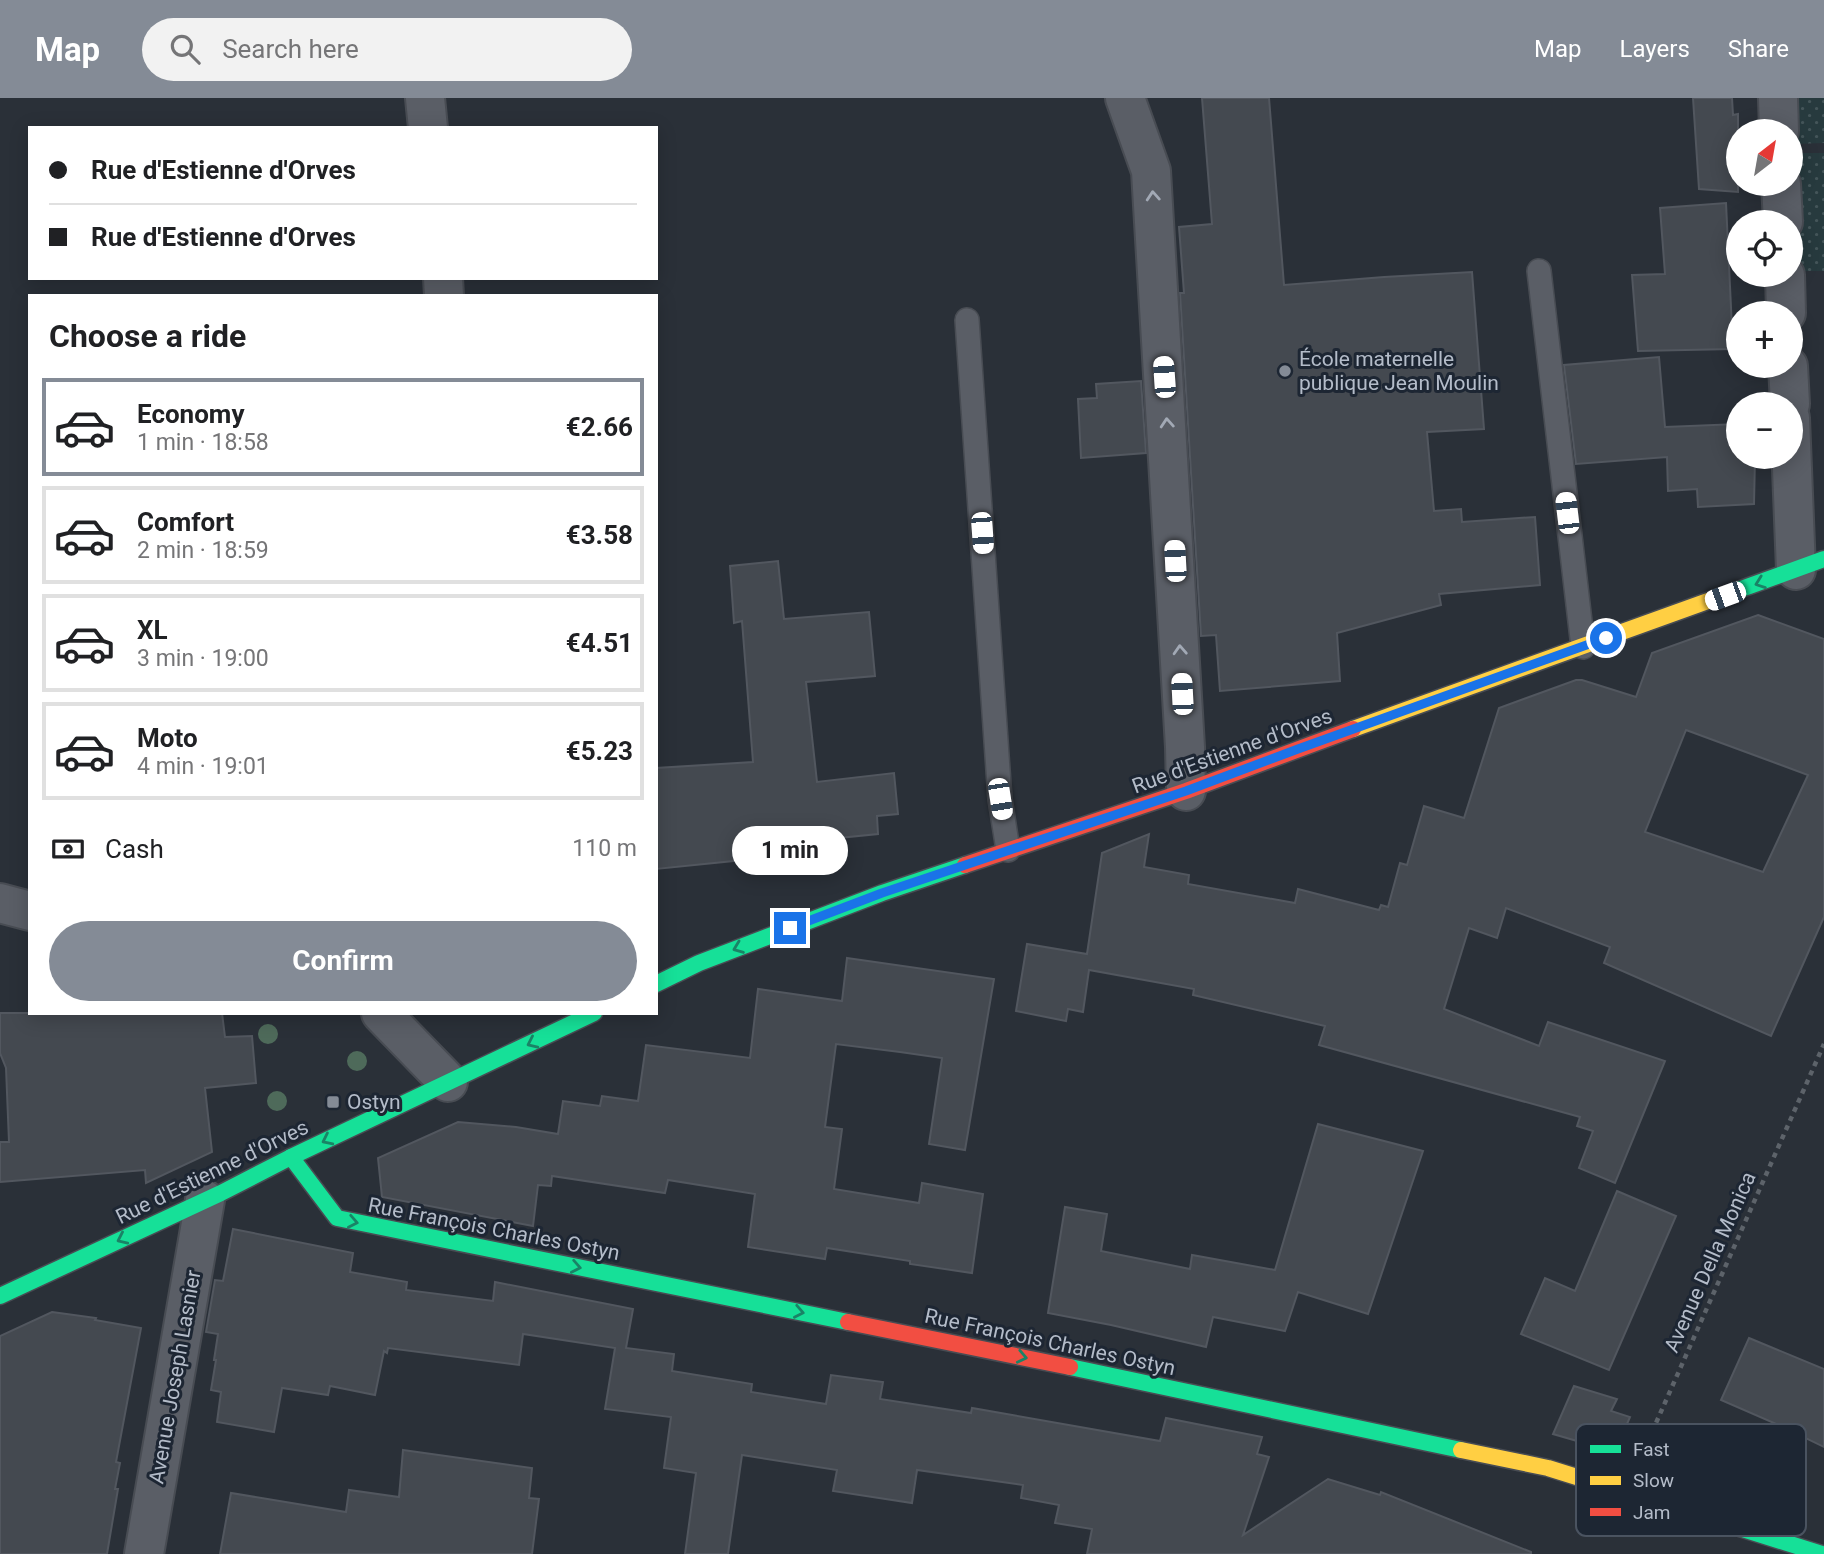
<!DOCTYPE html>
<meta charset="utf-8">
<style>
body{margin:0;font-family:Roboto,sans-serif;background:#f2f2f2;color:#202124;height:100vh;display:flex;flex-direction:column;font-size:26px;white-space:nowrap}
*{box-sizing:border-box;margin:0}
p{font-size:23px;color:#757577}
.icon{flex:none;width:38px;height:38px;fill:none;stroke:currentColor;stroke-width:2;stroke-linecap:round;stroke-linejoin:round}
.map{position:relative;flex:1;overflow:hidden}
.drawer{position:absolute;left:28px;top:196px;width:630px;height:721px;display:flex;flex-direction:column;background:#fff;border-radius:0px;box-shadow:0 4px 18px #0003}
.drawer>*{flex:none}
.banner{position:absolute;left:28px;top:28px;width:630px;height:154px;border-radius:0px;box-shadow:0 4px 18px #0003;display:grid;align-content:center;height:154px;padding:0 21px;background:#fff}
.needle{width:46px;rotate:31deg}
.tools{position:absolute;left:1726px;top:21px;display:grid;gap:14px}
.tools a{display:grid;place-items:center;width:77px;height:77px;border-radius:50%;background:#fff;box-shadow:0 4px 18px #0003;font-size:35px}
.end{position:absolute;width:32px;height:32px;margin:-16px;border:9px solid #1a73e8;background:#fff;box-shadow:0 0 0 4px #fff}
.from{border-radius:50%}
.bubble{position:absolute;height:49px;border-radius:24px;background:#fff;box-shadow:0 4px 18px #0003;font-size:23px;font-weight:700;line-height:49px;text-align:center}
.car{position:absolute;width:21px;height:42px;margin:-21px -10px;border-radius:9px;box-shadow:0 0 5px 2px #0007;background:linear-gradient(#fff 24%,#345 0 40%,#fff 0 76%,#345 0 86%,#fff 0)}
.banner b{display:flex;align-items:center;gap:24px;height:66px;font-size:26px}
.banner b+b{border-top:2px solid #e0e0e0}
.banner i{width:18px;height:18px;background:#202124}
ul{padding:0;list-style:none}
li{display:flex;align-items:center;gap:21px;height:98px;margin:0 14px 10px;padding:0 7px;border:4px solid #e0e0e0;border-radius:0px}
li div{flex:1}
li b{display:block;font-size:26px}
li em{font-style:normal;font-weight:700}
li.selected{border-color:#848b96}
li>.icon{width:63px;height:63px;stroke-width:1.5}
h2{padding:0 21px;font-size:32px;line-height:84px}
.pay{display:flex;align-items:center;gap:18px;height:77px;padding:0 21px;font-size:26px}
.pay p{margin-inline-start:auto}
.primary-button{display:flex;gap:14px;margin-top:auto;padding:14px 21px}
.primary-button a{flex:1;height:80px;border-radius:42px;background:#848b96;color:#fff;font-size:28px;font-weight:700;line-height:80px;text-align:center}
header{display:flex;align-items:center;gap:42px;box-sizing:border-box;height:98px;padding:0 35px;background:#848b96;color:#fff}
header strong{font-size:33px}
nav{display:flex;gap:38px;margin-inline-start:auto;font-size:24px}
.search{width:490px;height:63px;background:#f2f2f2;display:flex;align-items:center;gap:18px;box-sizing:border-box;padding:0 24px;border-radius:38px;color:#757577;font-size:26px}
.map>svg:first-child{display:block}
</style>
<header>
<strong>Map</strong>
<div class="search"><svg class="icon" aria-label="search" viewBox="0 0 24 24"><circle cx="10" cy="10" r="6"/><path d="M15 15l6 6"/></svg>Search here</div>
<nav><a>Map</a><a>Layers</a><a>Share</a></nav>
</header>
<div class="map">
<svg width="1824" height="1456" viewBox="0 0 1824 1456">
<defs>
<pattern id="grass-dots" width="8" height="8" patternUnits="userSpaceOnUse" patternTransform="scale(1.75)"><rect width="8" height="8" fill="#273a3e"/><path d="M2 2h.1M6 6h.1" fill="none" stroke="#445559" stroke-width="1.8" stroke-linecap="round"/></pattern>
</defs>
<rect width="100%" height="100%" fill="#2a3038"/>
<g fill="url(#grass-dots)">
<path d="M1792,0H1824V45L1794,46Z"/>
<path d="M1796,55H1824V173H1799Z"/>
</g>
<g fill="#444950" stroke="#52575f" stroke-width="2" fill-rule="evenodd">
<path d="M1202,0H1269L1284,187L1384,179L1472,174L1484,331L1427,334L1434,413L1461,411L1462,424L1535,419L1540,487L1439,496L1441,507L1337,535L1340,583L1220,593L1216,537L1201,538L1180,195H1184L1179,129L1212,126Z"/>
<path d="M1693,0H1732L1733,17L1738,16V94L1699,91Z"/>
<path d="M1726,105L1733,251L1638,253L1632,177L1665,176L1660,110Z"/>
<path d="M1659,259L1665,329L1738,326V359H1755L1754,406L1698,409L1697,391L1668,393L1667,359L1576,366L1564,267Z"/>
<path d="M1141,283L1146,355L1081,360L1078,301L1097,300L1096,286Z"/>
<path d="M778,463L784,521L869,514L875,578L806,584L817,684L894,675L898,716L877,718L878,736L839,740V746L753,755V761L656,771V670L753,664L742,523L734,525L730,468Z"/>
<path d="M1758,517L1824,541V819L1771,938L1604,865L1610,849L1506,810L1497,840L1469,830L1444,911L1539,948L1548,924L1665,963L1615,1085L1579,1070L1593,1033L1577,1028L1580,1019L1319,947L1325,928L1193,897L1194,891L1089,872L1083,914L1068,911L1066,923L1016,913L1027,846L1087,856L1102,755L1149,736L1144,769L1189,777L1188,786L1295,805L1298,791L1379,812L1381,807L1388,809L1400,765L1407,767L1424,708L1464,720L1499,610L1576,582H1582L1636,599L1652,555ZM1686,632L1808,677L1763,774L1645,734Z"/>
<path d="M847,860L994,881L965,1052L929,1046L942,960L900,954L836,946L825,1029L842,1031L834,1091L919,1105L922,1085L983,1096L972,1175L910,1166V1163L827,1150L825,1161L748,1149L755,1096L668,1082L665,1095L552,1078L551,1088L538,1087L533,1128L382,1099L378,1060L458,1024L516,1029L558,1036L563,1003L600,1008L602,998L638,1003L646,947L750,960L758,891L842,903Z"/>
<path d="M0,915H222L225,939L252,938L256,985L205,990L212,1054L146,1085L145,1072L0,1084V1044H9L6,970L0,955Z"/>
<path d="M1318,1026L1423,1053L1368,1216L1298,1194L1285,1233L1213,1219L1206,1249L1111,1227L1048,1215L1065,1109L1107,1116L1101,1153L1190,1171L1192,1157L1275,1172Z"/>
<path d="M1617,1093L1676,1118L1609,1272L1521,1236L1545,1180L1575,1193Z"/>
<path d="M233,1131L353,1155L350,1174L407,1184L406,1192L493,1203L495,1184L633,1211L626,1250L674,1256L672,1273L752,1286L751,1294L826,1306L831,1277L883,1284L880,1301L971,1315L972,1310L1160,1343L1166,1320L1262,1339L1257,1356L1269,1359L1243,1437L1328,1381L1380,1397L1381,1394L1531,1454V1456H1087L1092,1431L1055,1425L1059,1407L1021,1400L1023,1387L917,1372L912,1405L833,1393L837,1372L742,1357L728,1456H685L696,1375L664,1370L671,1319L605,1311L615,1250L523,1236L519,1267L388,1250L387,1255L384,1253L375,1297L330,1288L328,1297L282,1290L274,1334L217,1324L221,1294L211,1292L216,1262H214L218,1236L206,1234L215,1182L223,1183Z"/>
<path d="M52,1214L96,1220L95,1222L141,1230L116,1364L120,1365L115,1391H118L107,1456H0V1238Z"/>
<path d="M1749,1240L1824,1271V1349L1783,1329L1721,1302Z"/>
<path d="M1574,1288L1617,1301L1611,1313L1630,1319L1615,1354L1553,1336Z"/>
<path d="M403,1352L532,1370L529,1400L539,1401L532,1456H220L231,1395L346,1414L349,1392L399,1399Z"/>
</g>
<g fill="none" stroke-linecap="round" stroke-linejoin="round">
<defs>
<g id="lane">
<path d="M1539,173L1583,549"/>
<path d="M967,222L1000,701L1008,752"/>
</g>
<g id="street">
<path d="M425,0L428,30"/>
<path d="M1125,0L1151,73L1185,649L1186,693"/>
<path d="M1778,0L1779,33"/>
<path d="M1781,86L1783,124"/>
<path d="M1785,177L1786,215"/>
<path d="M443,180L444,198"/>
<path d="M1788,268L1790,306"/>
<path d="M1790,320L1796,472"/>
<path d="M0,805L30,813"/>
<path d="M381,915L448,984"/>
<path d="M144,1456L205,1102"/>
</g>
<g id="fast">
<path d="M1719,499L1824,461"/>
<path d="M656,886L699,865L882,795L965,767"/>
<path d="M291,1059L337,1120L848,1224"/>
<path d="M0,1198L221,1095L291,1059L594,915"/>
<path d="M1070,1269L1461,1352"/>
<path d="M1727,1426L1822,1456"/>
</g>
<g id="slow">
<path d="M1353,631L1719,499"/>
<path d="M1461,1352L1548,1370L1727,1426"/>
</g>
<g id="jam">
<path d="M965,767L1186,693L1353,631"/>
<path d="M848,1224L1070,1269"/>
</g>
</defs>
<use href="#lane" stroke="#484c53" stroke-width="26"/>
<use href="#street" stroke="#484c53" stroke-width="42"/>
<use href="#fast" stroke="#484c53" stroke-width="19"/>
<use href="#slow" stroke="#484c53" stroke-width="19"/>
<use href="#jam" stroke="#484c53" stroke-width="19"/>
<path stroke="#5d636a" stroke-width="4.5" stroke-dasharray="5 5" stroke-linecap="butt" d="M1644,1352L1824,946"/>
<use href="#lane" stroke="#5a5e66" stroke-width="23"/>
<use href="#street" stroke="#5a5e66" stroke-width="38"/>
<use href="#fast" stroke="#16e098" stroke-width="16"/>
<use href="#slow" stroke="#ffcf43" stroke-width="16"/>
<use href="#jam" stroke="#f24e42" stroke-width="16"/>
</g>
<g fill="#4e6a5a">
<circle cx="268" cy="936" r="10"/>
<circle cx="357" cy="963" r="10"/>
<circle cx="277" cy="1003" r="10"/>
</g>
<defs><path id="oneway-chevron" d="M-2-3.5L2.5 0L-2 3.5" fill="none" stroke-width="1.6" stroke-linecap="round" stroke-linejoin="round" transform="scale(1.75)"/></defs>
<g stroke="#a2a9b5">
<use href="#oneway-chevron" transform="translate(1153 98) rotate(-94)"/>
<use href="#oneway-chevron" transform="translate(1167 325) rotate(-94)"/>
<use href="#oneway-chevron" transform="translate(1180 552) rotate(-93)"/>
</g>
<g stroke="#1a8366">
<use href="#oneway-chevron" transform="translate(1760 485) rotate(160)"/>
<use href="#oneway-chevron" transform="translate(738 850) rotate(159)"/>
<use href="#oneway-chevron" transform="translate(532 945) rotate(155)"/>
<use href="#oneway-chevron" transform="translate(327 1042) rotate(154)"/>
<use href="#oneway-chevron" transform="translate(353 1124) rotate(11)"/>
<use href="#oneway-chevron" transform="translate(122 1141) rotate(155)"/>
<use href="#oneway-chevron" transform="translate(576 1169) rotate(11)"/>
<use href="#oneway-chevron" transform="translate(799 1214) rotate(11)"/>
<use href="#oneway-chevron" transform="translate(1022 1259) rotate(12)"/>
</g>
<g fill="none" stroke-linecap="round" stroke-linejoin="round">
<path stroke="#1a73e8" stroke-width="9" d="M790,830L882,795L1186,693L1298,651L1606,540"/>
</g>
<g fill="#848b96" stroke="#1d2633" stroke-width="2.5">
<circle cx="1285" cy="273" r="7"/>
<rect x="326" y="997" width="14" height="14" rx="3.5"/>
</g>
<g text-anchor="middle" stroke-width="6" stroke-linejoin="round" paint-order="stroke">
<g font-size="21" fill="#b4bcc9" stroke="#1d2633" text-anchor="start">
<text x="1299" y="268">École maternelle<tspan x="1299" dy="24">publique Jean Moulin</tspan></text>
<text x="347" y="1011">Ostyn</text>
</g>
<g font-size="21" fill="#b4bcc9" stroke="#1d2633">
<text transform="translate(1232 653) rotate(-20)" y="7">Rue d'Estienne d'Orves</text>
<text transform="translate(212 1074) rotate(-26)" y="7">Rue d'Estienne d'Orves</text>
<text transform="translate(494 1131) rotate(11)" y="7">Rue François Charles Ostyn</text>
<text transform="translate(1710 1164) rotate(-66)" y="7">Avenue Della Monica</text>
<text transform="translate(1050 1244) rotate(12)" y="7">Rue François Charles Ostyn</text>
<text transform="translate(175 1279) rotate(-80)" y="7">Avenue Joseph Lasnier</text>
</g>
</g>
<rect x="1576" y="1326" width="230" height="112" rx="10" fill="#1d2633" stroke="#4a5360" stroke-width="2"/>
<rect x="1590" y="1347" width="31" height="8" fill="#16e098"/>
<rect x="1590" y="1378" width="31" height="9" fill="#ffcf43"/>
<rect x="1590" y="1410" width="31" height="8" fill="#f24e42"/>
<g font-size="19" fill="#b4bcc9">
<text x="1633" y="1358">Fast</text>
<text x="1633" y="1389">Slow</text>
<text x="1633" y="1421">Jam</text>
</g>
</svg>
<div class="tools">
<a><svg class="needle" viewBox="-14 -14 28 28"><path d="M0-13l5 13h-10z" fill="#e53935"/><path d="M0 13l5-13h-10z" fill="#757577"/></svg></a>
<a><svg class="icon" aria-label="locate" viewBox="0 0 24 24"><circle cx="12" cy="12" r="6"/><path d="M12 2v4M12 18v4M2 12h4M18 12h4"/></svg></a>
<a>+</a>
<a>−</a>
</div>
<i class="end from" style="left:1606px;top:540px"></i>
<i class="end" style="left:790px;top:830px"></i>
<div class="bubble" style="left:732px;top:728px;width:116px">1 min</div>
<i class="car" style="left:1164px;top:279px;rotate:356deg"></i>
<i class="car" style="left:1567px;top:415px;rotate:353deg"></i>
<i class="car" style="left:982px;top:435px;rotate:176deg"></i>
<i class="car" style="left:1175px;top:463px;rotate:357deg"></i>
<i class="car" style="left:1725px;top:498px;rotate:250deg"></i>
<i class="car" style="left:1182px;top:596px;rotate:357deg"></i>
<i class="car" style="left:1000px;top:701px;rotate:171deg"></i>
<div class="banner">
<b><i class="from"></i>Rue d'Estienne d'Orves</b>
<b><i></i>Rue d'Estienne d'Orves</b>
</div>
<section class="drawer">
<h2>Choose a ride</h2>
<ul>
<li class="selected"><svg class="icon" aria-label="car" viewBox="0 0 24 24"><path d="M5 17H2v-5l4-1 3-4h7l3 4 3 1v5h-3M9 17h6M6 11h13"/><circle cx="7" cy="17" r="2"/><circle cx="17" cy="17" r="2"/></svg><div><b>Economy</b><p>1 min · 18:58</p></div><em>€2.66</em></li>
<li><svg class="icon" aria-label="car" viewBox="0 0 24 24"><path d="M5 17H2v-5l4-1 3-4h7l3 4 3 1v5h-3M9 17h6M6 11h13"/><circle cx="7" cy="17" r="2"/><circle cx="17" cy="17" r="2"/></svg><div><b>Comfort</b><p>2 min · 18:59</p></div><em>€3.58</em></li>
<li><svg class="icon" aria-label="car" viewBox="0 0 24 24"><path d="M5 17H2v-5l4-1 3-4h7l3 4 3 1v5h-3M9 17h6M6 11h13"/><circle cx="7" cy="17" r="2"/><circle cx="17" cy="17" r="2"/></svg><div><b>XL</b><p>3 min · 19:00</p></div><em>€4.51</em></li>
<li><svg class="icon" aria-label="car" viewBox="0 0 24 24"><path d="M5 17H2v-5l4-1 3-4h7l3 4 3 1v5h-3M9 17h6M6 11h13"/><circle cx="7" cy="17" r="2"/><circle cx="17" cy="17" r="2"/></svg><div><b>Moto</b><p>4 min · 19:01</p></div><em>€5.23</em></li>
</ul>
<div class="pay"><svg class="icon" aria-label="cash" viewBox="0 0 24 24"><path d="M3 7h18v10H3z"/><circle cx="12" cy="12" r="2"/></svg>Cash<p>110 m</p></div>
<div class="primary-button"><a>Confirm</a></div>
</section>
</div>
